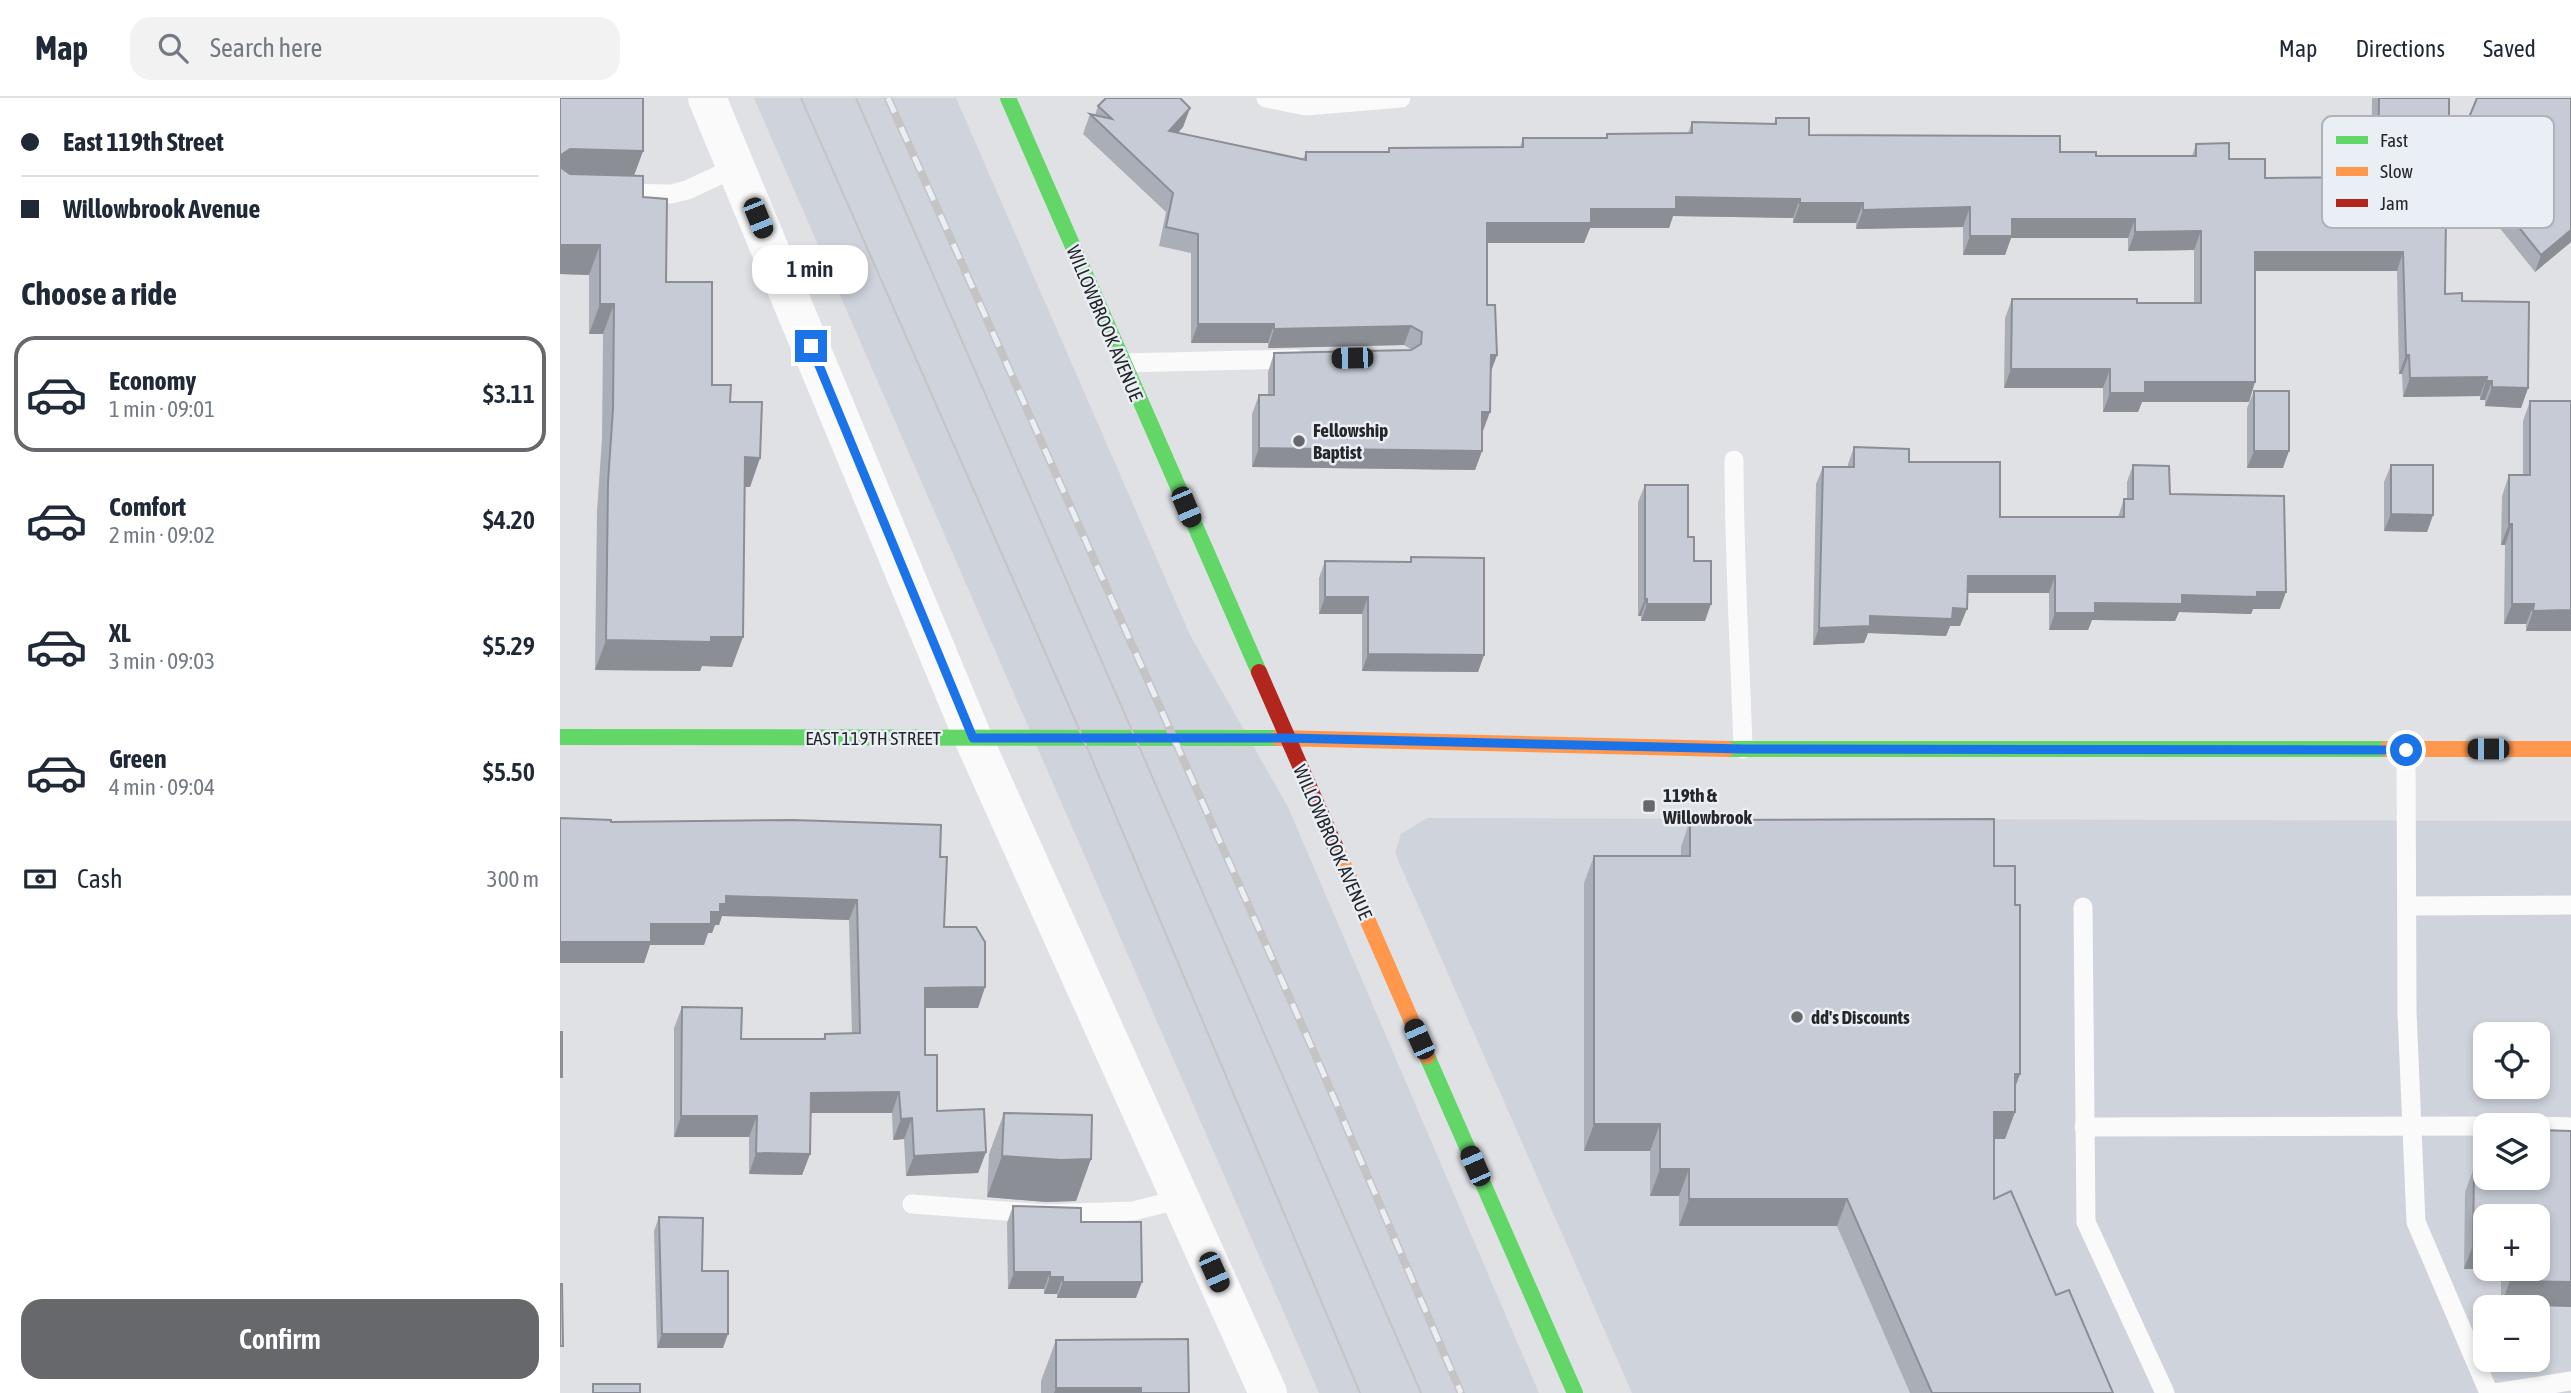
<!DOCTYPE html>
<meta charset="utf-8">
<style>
body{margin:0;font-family:"Asap Condensed",sans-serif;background:#f2f2f3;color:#1f2937;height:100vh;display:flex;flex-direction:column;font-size:26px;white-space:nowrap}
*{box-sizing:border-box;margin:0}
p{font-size:23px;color:#747a83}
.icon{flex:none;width:38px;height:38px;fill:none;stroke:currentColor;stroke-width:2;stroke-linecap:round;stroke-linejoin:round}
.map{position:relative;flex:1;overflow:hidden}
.details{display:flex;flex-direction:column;background:#fff;width:560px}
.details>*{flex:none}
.banner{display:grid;align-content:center;height:154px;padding:0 21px;background:#fff}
.controls{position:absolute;left:1913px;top:924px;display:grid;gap:14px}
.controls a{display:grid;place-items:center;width:77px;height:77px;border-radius:14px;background:#fff;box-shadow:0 4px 10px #0003;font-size:35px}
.end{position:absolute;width:32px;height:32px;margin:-16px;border:9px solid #1a73e8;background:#fff;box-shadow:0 0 0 4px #fff}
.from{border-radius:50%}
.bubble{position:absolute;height:49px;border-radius:21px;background:#fff;box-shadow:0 4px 10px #0003;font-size:23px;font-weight:600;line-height:49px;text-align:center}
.car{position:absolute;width:21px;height:42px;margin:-21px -10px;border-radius:9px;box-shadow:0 0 5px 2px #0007;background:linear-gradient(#222 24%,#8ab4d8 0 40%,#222 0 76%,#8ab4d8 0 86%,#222 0)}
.banner b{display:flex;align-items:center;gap:24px;height:66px;font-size:26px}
.banner b+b{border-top:2px solid #e0e1e3}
.banner i{width:18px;height:18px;background:#1f2937}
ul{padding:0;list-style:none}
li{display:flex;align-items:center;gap:21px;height:116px;margin:0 14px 10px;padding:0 7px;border:4px solid transparent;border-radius:21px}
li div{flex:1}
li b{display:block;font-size:26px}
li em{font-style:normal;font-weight:600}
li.current{border-color:#67686b}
li>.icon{width:63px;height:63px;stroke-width:1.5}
h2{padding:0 21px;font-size:32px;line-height:84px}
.pay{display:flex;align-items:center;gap:18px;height:77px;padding:0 21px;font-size:26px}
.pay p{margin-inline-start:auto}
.button{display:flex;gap:14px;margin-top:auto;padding:14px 21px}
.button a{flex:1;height:80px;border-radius:21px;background:#67686b;color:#fff;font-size:28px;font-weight:600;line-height:80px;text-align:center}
header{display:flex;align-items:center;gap:42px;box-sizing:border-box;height:98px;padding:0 35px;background:#fff;border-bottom:2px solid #e0e1e3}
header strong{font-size:33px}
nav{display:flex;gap:38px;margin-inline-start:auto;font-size:24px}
.search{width:490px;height:63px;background:#f2f2f3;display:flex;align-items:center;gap:18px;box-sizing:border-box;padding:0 24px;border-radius:21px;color:#747a83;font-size:26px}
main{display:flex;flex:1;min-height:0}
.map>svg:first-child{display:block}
</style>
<header>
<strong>Map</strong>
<div class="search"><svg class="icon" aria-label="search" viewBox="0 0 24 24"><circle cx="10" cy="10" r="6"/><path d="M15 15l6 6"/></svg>Search here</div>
<nav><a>Map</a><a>Directions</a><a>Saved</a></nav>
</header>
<main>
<section class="details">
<div class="banner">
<b><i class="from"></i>East 119th Street</b>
<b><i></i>Willowbrook Avenue</b>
</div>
<h2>Choose a ride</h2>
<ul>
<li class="current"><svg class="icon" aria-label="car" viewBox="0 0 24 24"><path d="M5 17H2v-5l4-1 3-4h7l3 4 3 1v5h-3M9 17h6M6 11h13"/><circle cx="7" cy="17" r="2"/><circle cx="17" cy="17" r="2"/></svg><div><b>Economy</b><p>1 min · 09:01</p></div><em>$3.11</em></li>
<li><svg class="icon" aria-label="car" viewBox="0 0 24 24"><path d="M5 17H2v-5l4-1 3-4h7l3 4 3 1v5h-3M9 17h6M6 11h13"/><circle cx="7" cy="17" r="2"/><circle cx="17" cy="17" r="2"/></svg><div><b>Comfort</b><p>2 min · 09:02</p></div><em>$4.20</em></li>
<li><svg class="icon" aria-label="car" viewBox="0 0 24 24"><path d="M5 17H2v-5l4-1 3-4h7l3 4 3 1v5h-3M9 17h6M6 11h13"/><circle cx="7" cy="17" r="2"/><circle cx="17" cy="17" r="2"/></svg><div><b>XL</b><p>3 min · 09:03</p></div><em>$5.29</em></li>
<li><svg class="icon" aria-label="car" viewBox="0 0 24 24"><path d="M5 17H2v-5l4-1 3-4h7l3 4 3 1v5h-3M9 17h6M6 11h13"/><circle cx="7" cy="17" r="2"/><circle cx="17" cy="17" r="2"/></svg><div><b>Green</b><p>4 min · 09:04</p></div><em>$5.50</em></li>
</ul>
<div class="pay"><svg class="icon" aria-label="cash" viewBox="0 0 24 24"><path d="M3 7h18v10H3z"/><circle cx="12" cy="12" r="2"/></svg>Cash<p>300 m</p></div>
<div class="button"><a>Confirm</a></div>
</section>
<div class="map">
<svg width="2011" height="1295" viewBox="0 0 2011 1295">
<rect width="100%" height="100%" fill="#dfe1e5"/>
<g fill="#cfd3dc" fill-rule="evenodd">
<path d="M194,0H396L630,537L728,709L979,1295H759Z"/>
<path d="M867,720L2011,723V1295H1072L835,755L841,736ZM1925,936H1978V989H1925ZM1925,1027H1978V1080H1925ZM1925,1118H1978V1171H1925ZM1925,1209H1978V1262H1925Z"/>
</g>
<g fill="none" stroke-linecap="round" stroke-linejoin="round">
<g stroke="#fafafb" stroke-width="19">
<path d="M706,0L746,8L841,0"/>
<path d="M57,95L111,96L127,92L177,69"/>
<path d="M562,265L736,261"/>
<path d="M1174,362C1174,458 1180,555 1183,651"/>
<path d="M1846,652L1847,914L1856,1124L1929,1295"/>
<path d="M1847,808L2011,807"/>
<path d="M1523,809L1526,1124L1605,1295"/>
<path d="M1978,1028L2011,1029"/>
<path d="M1524,1029L1925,1028"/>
<path d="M352,1106L486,1116L573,1113L621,1101"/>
<path d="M1934,1295L2011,1283"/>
</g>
<path stroke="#fafafb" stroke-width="38" d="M147,0L413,640L708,1295"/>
<g stroke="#63d668" stroke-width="16">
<path d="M448,0L699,574"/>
<path d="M0,639L718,640"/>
<path d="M1167,651H1827"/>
<path d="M867,958L1015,1295"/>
</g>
<g stroke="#ff974d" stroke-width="16">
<path d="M718,640L1167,651"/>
<path d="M1827,651H2011"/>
<path d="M776,750L867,958"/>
</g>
<path stroke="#b3261e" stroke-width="16" d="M699,574L776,750"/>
<g stroke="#c4c4c5" stroke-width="2">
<path d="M241,0L523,640L800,1295"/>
<path d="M296,0L861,1295"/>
</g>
<defs>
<path id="rail" d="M328,0L761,970L901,1295"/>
</defs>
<use href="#rail" stroke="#c4c4c5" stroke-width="8"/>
<use href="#rail" stroke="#eaeef5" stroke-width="5" stroke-dasharray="16" stroke-linecap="butt"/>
</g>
<g fill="#aaafb7" fill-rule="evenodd">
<path d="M1812,0H1889V39L1886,46L1885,196L1902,203L1968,290L1961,310L1925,308V302H1920V298L1843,299L1842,276H1839L1837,173H1695L1689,304H1582L1578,314H1543V290H1444L1445,220L1452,201L1577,205H1634V152L1568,153V140H1451L1445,157H1403V129L1296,131V125H1233V120L1113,118L1109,130H1030L1024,145H927V207L937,257L931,273L922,333V353L915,372L692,369V316L699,297H708V274L714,255L852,252L844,247L708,250V245H631V155L599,148L606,114L523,36L530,16L535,17L538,8L630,10L623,29L618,35L743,61L746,54H828L829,50L960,49L963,40H1046L1047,36L1128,35L1132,24L1214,26L1216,20L1249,37L1500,54L1536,58H1632L1636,46L1669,61L1705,80L1811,79Z"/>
<path d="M2011,0V144L1975,174L1890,68L1896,51Z"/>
<path d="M83,53L74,77L83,99L106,184L152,287L170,304L200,360L190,389H185L172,569L142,568L140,573L35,572L37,413L42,341L43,236H29V177L0,176Z"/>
<path d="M1694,293L1723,370H1687V310Z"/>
<path d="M1970,303H2011V533H1966V526H1944L1945,447H1941L1942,398L1949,377H1963V323Z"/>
<path d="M1294,349L1349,364L1440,419H1558L1564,401H1567V384L1573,367L1610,396L1720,511H1693L1691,516L1619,514L1615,523L1532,522L1528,532H1489V495H1408L1400,528H1390L1386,538L1308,535L1304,545L1253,547L1256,386L1263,369H1288V366Z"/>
<path d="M1831,367L1873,417L1867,434L1824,433V384Z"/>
<path d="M1085,387L1128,439L1134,463L1145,523H1081V518H1078V404Z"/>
<path d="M851,459L924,557L918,574L802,573V516H759V480L765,463L850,464Z"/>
<path d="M1130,722L1434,768L1455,807L1460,976L1455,988V1014L1445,1041H1434V1101L1496,1197L1553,1295H1350L1277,1128H1119V1098H1090V1053H1024V785L1034,758H1121V749Z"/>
<path d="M51,724L380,759L384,829L425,889L418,910H365V957L377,1013L426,1054L418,1075L346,1078L344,1041L333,1042L332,1015H251L250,1056L242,1077L189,1076V1039H114V930L122,909L181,941H263L265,936H292L289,822L162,818L159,827H155L152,835H148L144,847H90L84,865H0Z"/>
<path d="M444,1015L531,1061L516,1103L486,1104L427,1099L429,1056Z"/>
<path d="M1978,1032L2011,1033V1209L1941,1207V1171H1904L1905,1094L1914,1070H1925V1080H1978ZM1925,1118H1978V1171H1925Z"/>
<path d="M453,1108L521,1124L576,1200H497V1196H484V1191H448L447,1125Z"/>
<path d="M99,1119L142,1173L163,1250H97L94,1133Z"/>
<path d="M496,1242L629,1295H481V1283Z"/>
</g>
<g fill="#8b8e95">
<path d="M630,10L623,29L602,52L609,33Z"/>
<path d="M10,51L83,53L72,83L0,81V59L1,57Z"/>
<path d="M1116,99L1240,101L1233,120L1113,118L1109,130H1030L1024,145H920L927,125Z"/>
<path d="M1240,105H1303L1296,125H1233Z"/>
<path d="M1410,109L1403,129L1296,131L1303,112Z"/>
<path d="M1452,121H1575L1568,140H1451L1445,157H1403L1410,138Z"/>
<path d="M2011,132V144L1975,174L1981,157Z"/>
<path d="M1641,133L1634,152L1568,153L1575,134Z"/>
<path d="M0,147H40L29,177L0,176Z"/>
<path d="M1695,154H1843L1837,173H1689Z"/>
<path d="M40,206H54L43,236H29Z"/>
<path d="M638,226H714L708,245H631Z"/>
<path d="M851,228L844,247L708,250L714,231Z"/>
<path d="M931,257H937L930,276Z"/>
<path d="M1846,257H1849L1842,276H1839Z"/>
<path d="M1451,271H1550L1543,290H1444Z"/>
<path d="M1927,279L1920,298L1843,299L1850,280Z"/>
<path d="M1926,283H1932L1925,302H1920Z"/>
<path d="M1585,284H1695L1689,304H1582L1578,314H1543L1550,295Z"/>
<path d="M1932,289L1968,290L1961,310L1925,308Z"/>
<path d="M922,314H930L923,333H915Z"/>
<path d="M699,350L922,353L915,372L692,369Z"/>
<path d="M1694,353H1729L1723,370H1687Z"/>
<path d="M185,359L200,360L190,389H174Z"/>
<path d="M1831,416L1873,417L1867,434L1824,433Z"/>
<path d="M1949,426H1952L1945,447H1941Z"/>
<path d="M1408,478H1495L1489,495H1402Z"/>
<path d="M1697,494H1726L1720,511H1693L1691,516L1619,514L1615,523L1532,522L1528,532H1489L1495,515L1535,505L1622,497Z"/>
<path d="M765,499H808L802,516H759Z"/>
<path d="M1085,501H1087L1081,518H1078Z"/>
<path d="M1087,506H1151L1145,523H1081Z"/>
<path d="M1952,506H1974L1966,526H1944Z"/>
<path d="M1393,510L1407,511L1400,528H1390L1386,538L1308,535L1304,545L1253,547L1259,530L1310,518Z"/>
<path d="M2011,512V533H1966L1973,513Z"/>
<path d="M151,539H183L172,569L142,568L140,573L35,572L46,542Z"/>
<path d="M808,556L924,557L918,574L802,573Z"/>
<path d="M166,798L297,802L289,822L162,818L159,827H155L152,835H148L144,847H90L84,865H0V844L151,814L160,806Z"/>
<path d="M425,889L418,910H358L365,890Z"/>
<path d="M1455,976H1460L1450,1003Z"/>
<path d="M339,994L332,1015H244L251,995Z"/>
<path d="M1434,1014H1455L1445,1041H1424Z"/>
<path d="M121,1018H197L189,1039H114Z"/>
<path d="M352,1020L344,1041L333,1042L341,1021Z"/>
<path d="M1034,1026H1100L1090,1053H1024Z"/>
<path d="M426,1054L418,1075L346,1078L354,1058Z"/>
<path d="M196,1055L250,1056L242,1077L189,1076Z"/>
<path d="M442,1058L531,1061L516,1103L486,1104L427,1099Z"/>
<path d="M1100,1071H1129L1119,1098H1090Z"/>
<path d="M1129,1101H1287L1277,1128H1119Z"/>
<path d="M1913,1147H1925V1171H1941H1904Z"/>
<path d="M454,1174H490L484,1191H448Z"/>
<path d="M490,1179H503L497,1196H484Z"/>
<path d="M1950,1183L2011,1184V1209L1941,1207Z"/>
<path d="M503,1184H582L576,1200H497Z"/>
<path d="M102,1236H168L163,1250H97Z"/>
<path d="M496,1290H581L580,1295H494Z"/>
</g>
<g fill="#c6cbd5" stroke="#8b8e95" stroke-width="2">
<path d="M0,0H83V53L10,51L1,57L0,66Z"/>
<path d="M546,0H620L630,10L609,33L746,62V54H829V50L963,49V40H1047V36L1132,35V24L1216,26V20H1249V37L1500,38V54H1536V58H1636V46L1669,45V61H1705V80L1818,79L1819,0H1889V39L1887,36L1885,196L1902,195V203L1969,204L1968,290L1932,289V283H1926L1927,279L1850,280L1849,257H1846L1843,154H1695V284H1585V295H1550V271H1451L1452,201H1577V205H1641V133L1575,134V121H1452V138H1410V109L1303,112V105H1240V101L1116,99V111H1031V125H927V207H935L937,257H931L930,314H922V353L699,350V297H714V255L851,252L861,246L862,234L851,228L714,231V226H638V136L606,129L613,95L530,16L552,21L538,8Z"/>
<path d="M1917,0H2011V132L1981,157L1896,51Z"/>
<path d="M0,69L10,76L83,78V99L107,101L106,184H152V287H171L170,304H202L200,360L185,359L183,539H151V544L46,542L48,384L53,311L54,206H40V147H0Z"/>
<rect x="1694" y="293" width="35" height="60"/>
<path d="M1970,303H2011V512L1973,513L1974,506H1952V426H1949V377H1970Z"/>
<path d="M1294,349L1349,351V364H1440V419H1564V401H1573V367L1609,368L1610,396L1724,398L1726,494H1697V499L1622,497V506L1535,505V515H1495V478H1408L1407,511L1393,510L1392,521L1310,518V528L1259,530L1263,369H1294Z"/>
<path d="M1831,367H1873V417L1831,416Z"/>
<path d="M1085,387H1128V439H1134V463H1151V506H1087V501H1085Z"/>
<path d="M851,459L924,460V557L808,556V499H765V463L851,464Z"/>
<path d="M0,720L51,722V724L233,722L381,727L380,759H387L384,829H416L425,844V889L365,890V957H377V1013L424,1011L426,1054L354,1058L352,1020L341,1021L339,994L251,995L250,1056L196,1055L197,1018H121L122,909L182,910L181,941H265V936L300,935L297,802L166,798V806H160V814H151V826H91V844H0Z"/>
<path d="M1434,721V768H1455V807H1460V976H1455V1014H1434V1101L1451,1093L1496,1197L1509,1192L1553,1295H1372L1287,1101H1129V1071H1100V1026H1034V758H1130V722Z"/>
<rect x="0" y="934" width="2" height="45"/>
<path d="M444,1015L532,1017L531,1061L501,1062L442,1058Z"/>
<path d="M1978,1032L2011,1033V1184L1950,1183V1171H1978V1118H1925V1147H1913L1914,1070H1925V1080H1978Z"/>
<path d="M453,1108L521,1110V1124H581L582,1184H503V1179H490V1174H454Z"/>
<path d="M99,1119L143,1120L142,1173H168V1236H102Z"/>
<path d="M0,1186H2L3,1248H0Z"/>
<path d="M628,1241L629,1295H581V1290H496V1242Z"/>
<rect x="33" y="1286" width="47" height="9"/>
</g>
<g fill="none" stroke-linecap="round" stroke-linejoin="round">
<path stroke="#1a73e8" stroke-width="9" d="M251,248L413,640H727L1183,651L1846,652"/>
</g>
<g fill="#67686b" stroke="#eaeef5" stroke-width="2.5">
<circle cx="739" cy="343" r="7"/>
<rect x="1082" y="701" width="14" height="14" rx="3.5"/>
<circle cx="1237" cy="919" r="7"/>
</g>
<g text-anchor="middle" stroke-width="5" stroke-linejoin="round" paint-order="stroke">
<g font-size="19" fill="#26272a" stroke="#eaeef5">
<text transform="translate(545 225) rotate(67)" y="7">WILLOWBROOK AVENUE</text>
<text x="313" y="647">EAST 119TH STREET</text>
<text transform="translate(773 744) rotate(66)" y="7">WILLOWBROOK AVENUE</text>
</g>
<g font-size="19" font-weight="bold" fill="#26272a" stroke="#eaeef5" text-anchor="start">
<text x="753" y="339">Fellowship<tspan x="753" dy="22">Baptist</tspan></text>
<text x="1103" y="704">119th &amp;<tspan x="1103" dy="22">Willowbrook</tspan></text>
<text x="1251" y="926">dd's Discounts</text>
</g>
</g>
<rect x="1762" y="18" width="232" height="112" rx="10" fill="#eaeef5" stroke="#afb2b8" stroke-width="2"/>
<rect x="1776" y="38" width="32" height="8" fill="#63d668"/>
<rect x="1776" y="69" width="32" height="9" fill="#ff974d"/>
<rect x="1776" y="101" width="32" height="8" fill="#b3261e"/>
<g font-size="19" fill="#26272a">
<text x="1820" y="49">Fast</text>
<text x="1820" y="80">Slow</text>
<text x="1820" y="112">Jam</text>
</g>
</svg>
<div class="controls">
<a><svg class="icon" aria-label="locate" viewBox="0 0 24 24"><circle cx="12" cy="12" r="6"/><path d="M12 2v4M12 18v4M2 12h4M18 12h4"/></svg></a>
<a><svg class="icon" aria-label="layers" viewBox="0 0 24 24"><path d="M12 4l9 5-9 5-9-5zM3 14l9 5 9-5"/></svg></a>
<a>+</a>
<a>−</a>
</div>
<i class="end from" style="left:1846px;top:652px"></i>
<i class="end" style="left:251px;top:248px"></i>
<div class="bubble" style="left:192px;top:147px;width:116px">1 min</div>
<i class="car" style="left:198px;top:120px;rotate:158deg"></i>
<i class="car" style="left:792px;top:260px;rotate:269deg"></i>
<i class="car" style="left:626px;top:409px;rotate:157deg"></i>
<i class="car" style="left:1928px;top:651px;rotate:270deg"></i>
<i class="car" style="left:859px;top:941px;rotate:336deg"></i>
<i class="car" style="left:915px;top:1068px;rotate:336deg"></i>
<i class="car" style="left:654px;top:1174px;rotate:156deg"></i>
</div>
</main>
